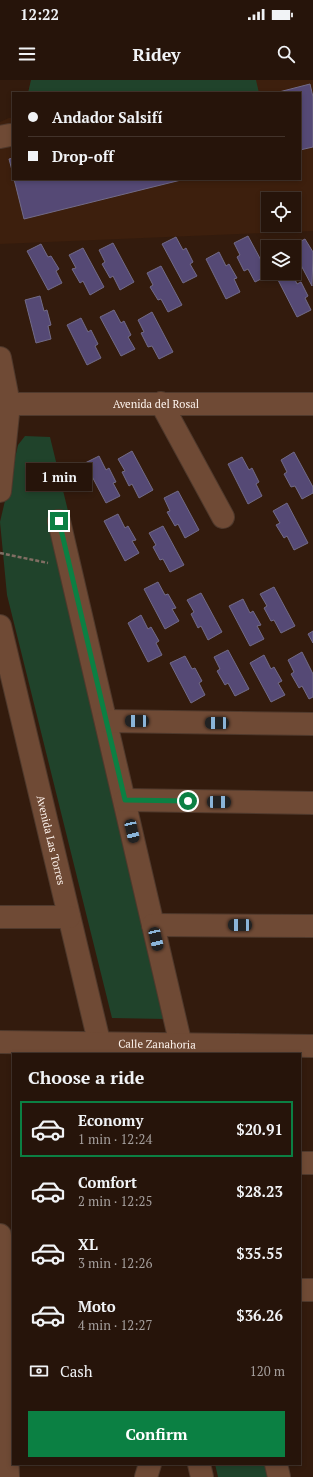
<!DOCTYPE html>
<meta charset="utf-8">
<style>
body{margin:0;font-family:"PT Serif",serif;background:#2e1d13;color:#f1f3f6;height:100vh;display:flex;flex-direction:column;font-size:15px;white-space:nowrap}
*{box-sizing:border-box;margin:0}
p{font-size:13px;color:#a49e9c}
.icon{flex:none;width:22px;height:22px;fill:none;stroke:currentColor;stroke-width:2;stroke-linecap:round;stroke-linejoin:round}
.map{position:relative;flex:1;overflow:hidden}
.side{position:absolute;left:12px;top:973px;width:289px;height:412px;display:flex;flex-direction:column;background:#26140a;border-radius:0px;box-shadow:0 2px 6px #0003,0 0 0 1px #42332b}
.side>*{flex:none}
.top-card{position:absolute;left:12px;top:12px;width:289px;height:88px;border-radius:0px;box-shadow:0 2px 6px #0003,0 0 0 1px #42332b;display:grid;align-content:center;height:88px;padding:0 16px;background:#26140a}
.fabs{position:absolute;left:261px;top:112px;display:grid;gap:8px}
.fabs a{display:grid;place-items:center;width:40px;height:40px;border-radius:0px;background:#26140a;box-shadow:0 2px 6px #0003,0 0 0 1px #42332b;font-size:20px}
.end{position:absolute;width:18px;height:18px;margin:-9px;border:5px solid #0b8043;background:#fff;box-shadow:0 0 0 2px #fff}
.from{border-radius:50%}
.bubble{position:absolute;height:28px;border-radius:0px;background:#26140a;box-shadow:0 2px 6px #0003,0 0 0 1px #42332b;font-size:13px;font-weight:700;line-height:28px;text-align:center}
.car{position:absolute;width:12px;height:24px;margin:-12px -6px;border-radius:5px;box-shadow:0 0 3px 1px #0007;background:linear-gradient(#222 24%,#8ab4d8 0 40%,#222 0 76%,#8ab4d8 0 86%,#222 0)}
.top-card b{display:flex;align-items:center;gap:14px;height:38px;font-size:15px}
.top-card b+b{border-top:1px solid #42332b}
.top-card i{width:10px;height:10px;background:#f1f3f6}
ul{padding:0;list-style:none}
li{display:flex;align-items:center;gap:12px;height:56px;margin:0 8px 6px;padding:0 8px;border:2px solid transparent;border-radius:0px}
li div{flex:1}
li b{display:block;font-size:15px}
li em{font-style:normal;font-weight:700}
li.selected{border-color:#0b8043}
li>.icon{width:36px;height:36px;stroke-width:1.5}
h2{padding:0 16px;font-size:18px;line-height:48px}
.pay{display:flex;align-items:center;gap:10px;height:44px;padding:0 16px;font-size:15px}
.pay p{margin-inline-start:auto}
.action{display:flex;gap:8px;margin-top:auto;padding:8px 16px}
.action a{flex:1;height:46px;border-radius:0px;background:#0b8043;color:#fff;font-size:16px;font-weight:700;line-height:46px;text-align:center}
.status{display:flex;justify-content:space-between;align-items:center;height:28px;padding:0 20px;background:#26140a;direction:ltr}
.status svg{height:11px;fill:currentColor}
header{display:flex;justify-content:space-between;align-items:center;height:52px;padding:0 16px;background:#26140a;font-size:18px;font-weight:700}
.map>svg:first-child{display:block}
</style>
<div class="status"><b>12:22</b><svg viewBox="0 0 49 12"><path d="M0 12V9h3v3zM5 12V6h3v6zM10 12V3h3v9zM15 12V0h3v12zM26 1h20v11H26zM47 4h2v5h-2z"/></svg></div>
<header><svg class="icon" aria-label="menu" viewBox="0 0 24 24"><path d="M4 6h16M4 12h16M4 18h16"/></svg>Ridey<svg class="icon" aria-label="search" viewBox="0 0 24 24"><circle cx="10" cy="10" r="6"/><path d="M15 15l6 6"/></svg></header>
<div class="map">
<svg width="313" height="1397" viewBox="0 0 313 1397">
<rect width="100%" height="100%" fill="#331b0d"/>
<path fill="#3d1f0d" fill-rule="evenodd" d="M31,0H313V151L0,164V42L9,38H13V99H300V13H28ZM268,119H294V145H268Z"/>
<g fill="#20432b">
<path d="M31,0H256L259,13H28Z"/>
<path d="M25,356L50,357L69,435L49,442L166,939L112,938L7,515L0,442L18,365Z"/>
<path d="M215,1384H265L268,1397H218Z"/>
</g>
<g fill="#554975" stroke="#726b87">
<path d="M310,4L313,17V67L300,70V13H275Z"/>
<path d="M13,78V94L9,79Z"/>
<path d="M14,99H185L24,139Z"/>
<path d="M248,156L269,195L255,202L248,189L244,191L237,177L240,175L234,163Z"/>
<path d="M176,157L183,170L186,168L193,182L190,184L197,196L183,203L162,164Z"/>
<path d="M305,159L313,172L312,206L294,172V167L291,166Z"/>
<path d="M113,163L134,202L120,210L113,196L110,198L102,184L105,182L99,170Z"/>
<path d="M41,164L48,177L51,176L59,189L56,191L62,203L48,210L27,171Z"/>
<path d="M83,168L104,207L90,215L83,201L80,203L72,189L76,188L69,175Z"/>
<path d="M219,172L226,186L229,184L237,198L234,199L240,212L226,219L206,179Z"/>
<path d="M161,186L182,225L168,232L161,219L158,220L150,207L153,205L147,193Z"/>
<path d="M286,193H292L297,204L301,202L308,216L305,218L311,230L297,237L277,198Z"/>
<path d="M40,216L44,231L47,230L51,245L48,246L51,259L36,263L25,220Z"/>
<path d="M114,230L121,243L124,241L131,255L128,257L135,269L121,276L100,237Z"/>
<path d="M152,232L173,272L159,279L152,266L148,267L141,253L144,252L138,240Z"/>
<path d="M81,238L88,252L91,250L98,264L95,266L101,278L87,285L67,245Z"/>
<path d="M132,371L153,410L139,418L132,404L129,406L122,392L125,391L118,379Z"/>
<path d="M294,372L313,407V413L302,419L295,406L291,407L284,394L287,392L281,380Z"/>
<path d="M99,376L106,390L109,388L116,402L113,403L120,416L106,423L85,383Z"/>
<path d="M242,377L249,390L252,388L259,402L256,404L262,416L248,424L228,384Z"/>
<path d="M178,411L199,450L185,458L178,444L175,446L167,432L170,431L164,418Z"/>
<path d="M287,423L308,463L294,470L287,456L284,458L276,445L280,443L273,431Z"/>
<path d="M118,434L125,448L128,446L136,460L132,461L139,473L125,481L104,441Z"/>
<path d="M163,446L184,485L170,492L163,479L160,480L153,467L156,465L149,453Z"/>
<path d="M158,502L165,515L168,514L176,528L172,529L179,541L165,549L144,509Z"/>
<path d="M274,507L295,546L281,553L274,540L271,541L264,528L267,526L260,514Z"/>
<path d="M201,513L222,552L208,560L201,546L198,548L191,534L194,532L187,520Z"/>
<path d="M243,519L250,533L253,531L261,545L257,546L264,559L250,566L229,526Z"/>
<path d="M141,535L148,549L151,547L159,561L156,563L162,575L148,582L128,543Z"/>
<path d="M313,551V563L308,554Z"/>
<path d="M228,570L249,609L235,616L228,603L225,605L217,591L220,589L214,577Z"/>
<path d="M302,572L313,594V617L309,619L302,606L299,608L291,594L294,592L288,580Z"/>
<path d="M264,575L271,589L274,587L282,601L278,603L285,615L271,622L250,583Z"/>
<path d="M185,576L192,589L195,588L202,601L199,603L205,615L191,623L170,583Z"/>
</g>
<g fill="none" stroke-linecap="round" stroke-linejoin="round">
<defs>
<g id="minor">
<path d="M0,57L10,55"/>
<path d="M0,278L9,324L0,411"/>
<path d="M161,323L223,437"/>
<path id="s1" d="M0,324H313"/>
<path d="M59,441L183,974"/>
<path id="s2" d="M0,546L102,974"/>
<path d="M106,641L313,644"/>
<path d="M125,720L313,723"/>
<path d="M0,837H69"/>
<path d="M153,845L313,846"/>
<path id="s3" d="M0,962L313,966"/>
<path d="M300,1083H313"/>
<path d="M0,1155L8,1397"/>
<path d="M300,1210H313"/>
<path d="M199,1384L202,1397"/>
<path d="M276,1384L279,1397"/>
<path d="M146,1397L150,1384"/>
</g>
</defs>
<use href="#minor" stroke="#4f392c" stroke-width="24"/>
<path stroke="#806e63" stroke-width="2.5" stroke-dasharray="4 2" stroke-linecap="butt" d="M0,473L48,483"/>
<use href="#minor" stroke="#6f4a35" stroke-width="22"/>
</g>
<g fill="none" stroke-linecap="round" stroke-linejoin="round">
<path stroke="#0b8043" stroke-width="5" d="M59,441L125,720L188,721"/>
</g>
<g text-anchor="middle" stroke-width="3" stroke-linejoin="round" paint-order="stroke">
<g font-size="11" fill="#fdf3ed" stroke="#331b0d">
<text dy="4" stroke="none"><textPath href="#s1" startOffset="156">Avenida del Rosal</textPath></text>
<text dy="4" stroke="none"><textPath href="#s2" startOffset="220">Avenida Las Torres</textPath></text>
<text dy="4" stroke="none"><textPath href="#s3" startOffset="157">Calle Zanahoria</textPath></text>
</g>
</g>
</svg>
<div class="fabs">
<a><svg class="icon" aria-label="locate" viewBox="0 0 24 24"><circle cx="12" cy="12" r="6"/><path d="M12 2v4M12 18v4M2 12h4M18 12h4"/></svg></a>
<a><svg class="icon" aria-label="layers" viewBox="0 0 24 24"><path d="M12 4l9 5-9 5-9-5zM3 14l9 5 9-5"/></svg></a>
</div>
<i class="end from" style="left:188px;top:721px"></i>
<i class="end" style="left:59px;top:441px"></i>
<div class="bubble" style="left:26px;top:383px;width:66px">1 min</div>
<i class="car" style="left:137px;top:641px;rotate:271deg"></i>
<i class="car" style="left:217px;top:643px;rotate:271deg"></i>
<i class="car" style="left:219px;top:722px;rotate:91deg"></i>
<i class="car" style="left:132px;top:751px;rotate:167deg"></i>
<i class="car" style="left:240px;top:845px;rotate:271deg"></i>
<i class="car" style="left:156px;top:859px;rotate:167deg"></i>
<div class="top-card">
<b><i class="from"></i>Andador Salsifí</b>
<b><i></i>Drop-off</b>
</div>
<section class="side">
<h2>Choose a ride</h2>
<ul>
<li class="selected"><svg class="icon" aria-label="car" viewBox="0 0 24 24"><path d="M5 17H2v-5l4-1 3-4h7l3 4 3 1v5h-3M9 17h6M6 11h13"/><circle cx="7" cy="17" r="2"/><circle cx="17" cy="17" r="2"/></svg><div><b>Economy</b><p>1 min · 12:24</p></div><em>$20.91</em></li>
<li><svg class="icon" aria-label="car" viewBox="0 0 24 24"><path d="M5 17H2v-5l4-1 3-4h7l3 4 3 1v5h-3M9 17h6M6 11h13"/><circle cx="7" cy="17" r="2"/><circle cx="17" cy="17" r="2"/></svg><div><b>Comfort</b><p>2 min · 12:25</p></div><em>$28.23</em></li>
<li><svg class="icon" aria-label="car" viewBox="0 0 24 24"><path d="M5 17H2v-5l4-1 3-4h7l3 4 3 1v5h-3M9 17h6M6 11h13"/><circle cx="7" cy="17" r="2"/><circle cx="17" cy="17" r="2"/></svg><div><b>XL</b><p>3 min · 12:26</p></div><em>$35.55</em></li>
<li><svg class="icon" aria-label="car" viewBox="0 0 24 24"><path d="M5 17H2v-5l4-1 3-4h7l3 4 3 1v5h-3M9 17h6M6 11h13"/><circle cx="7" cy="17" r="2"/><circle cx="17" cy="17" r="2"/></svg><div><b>Moto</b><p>4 min · 12:27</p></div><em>$36.26</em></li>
</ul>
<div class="pay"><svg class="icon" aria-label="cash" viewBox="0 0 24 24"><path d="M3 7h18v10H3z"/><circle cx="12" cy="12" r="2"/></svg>Cash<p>120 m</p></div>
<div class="action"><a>Confirm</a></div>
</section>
</div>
